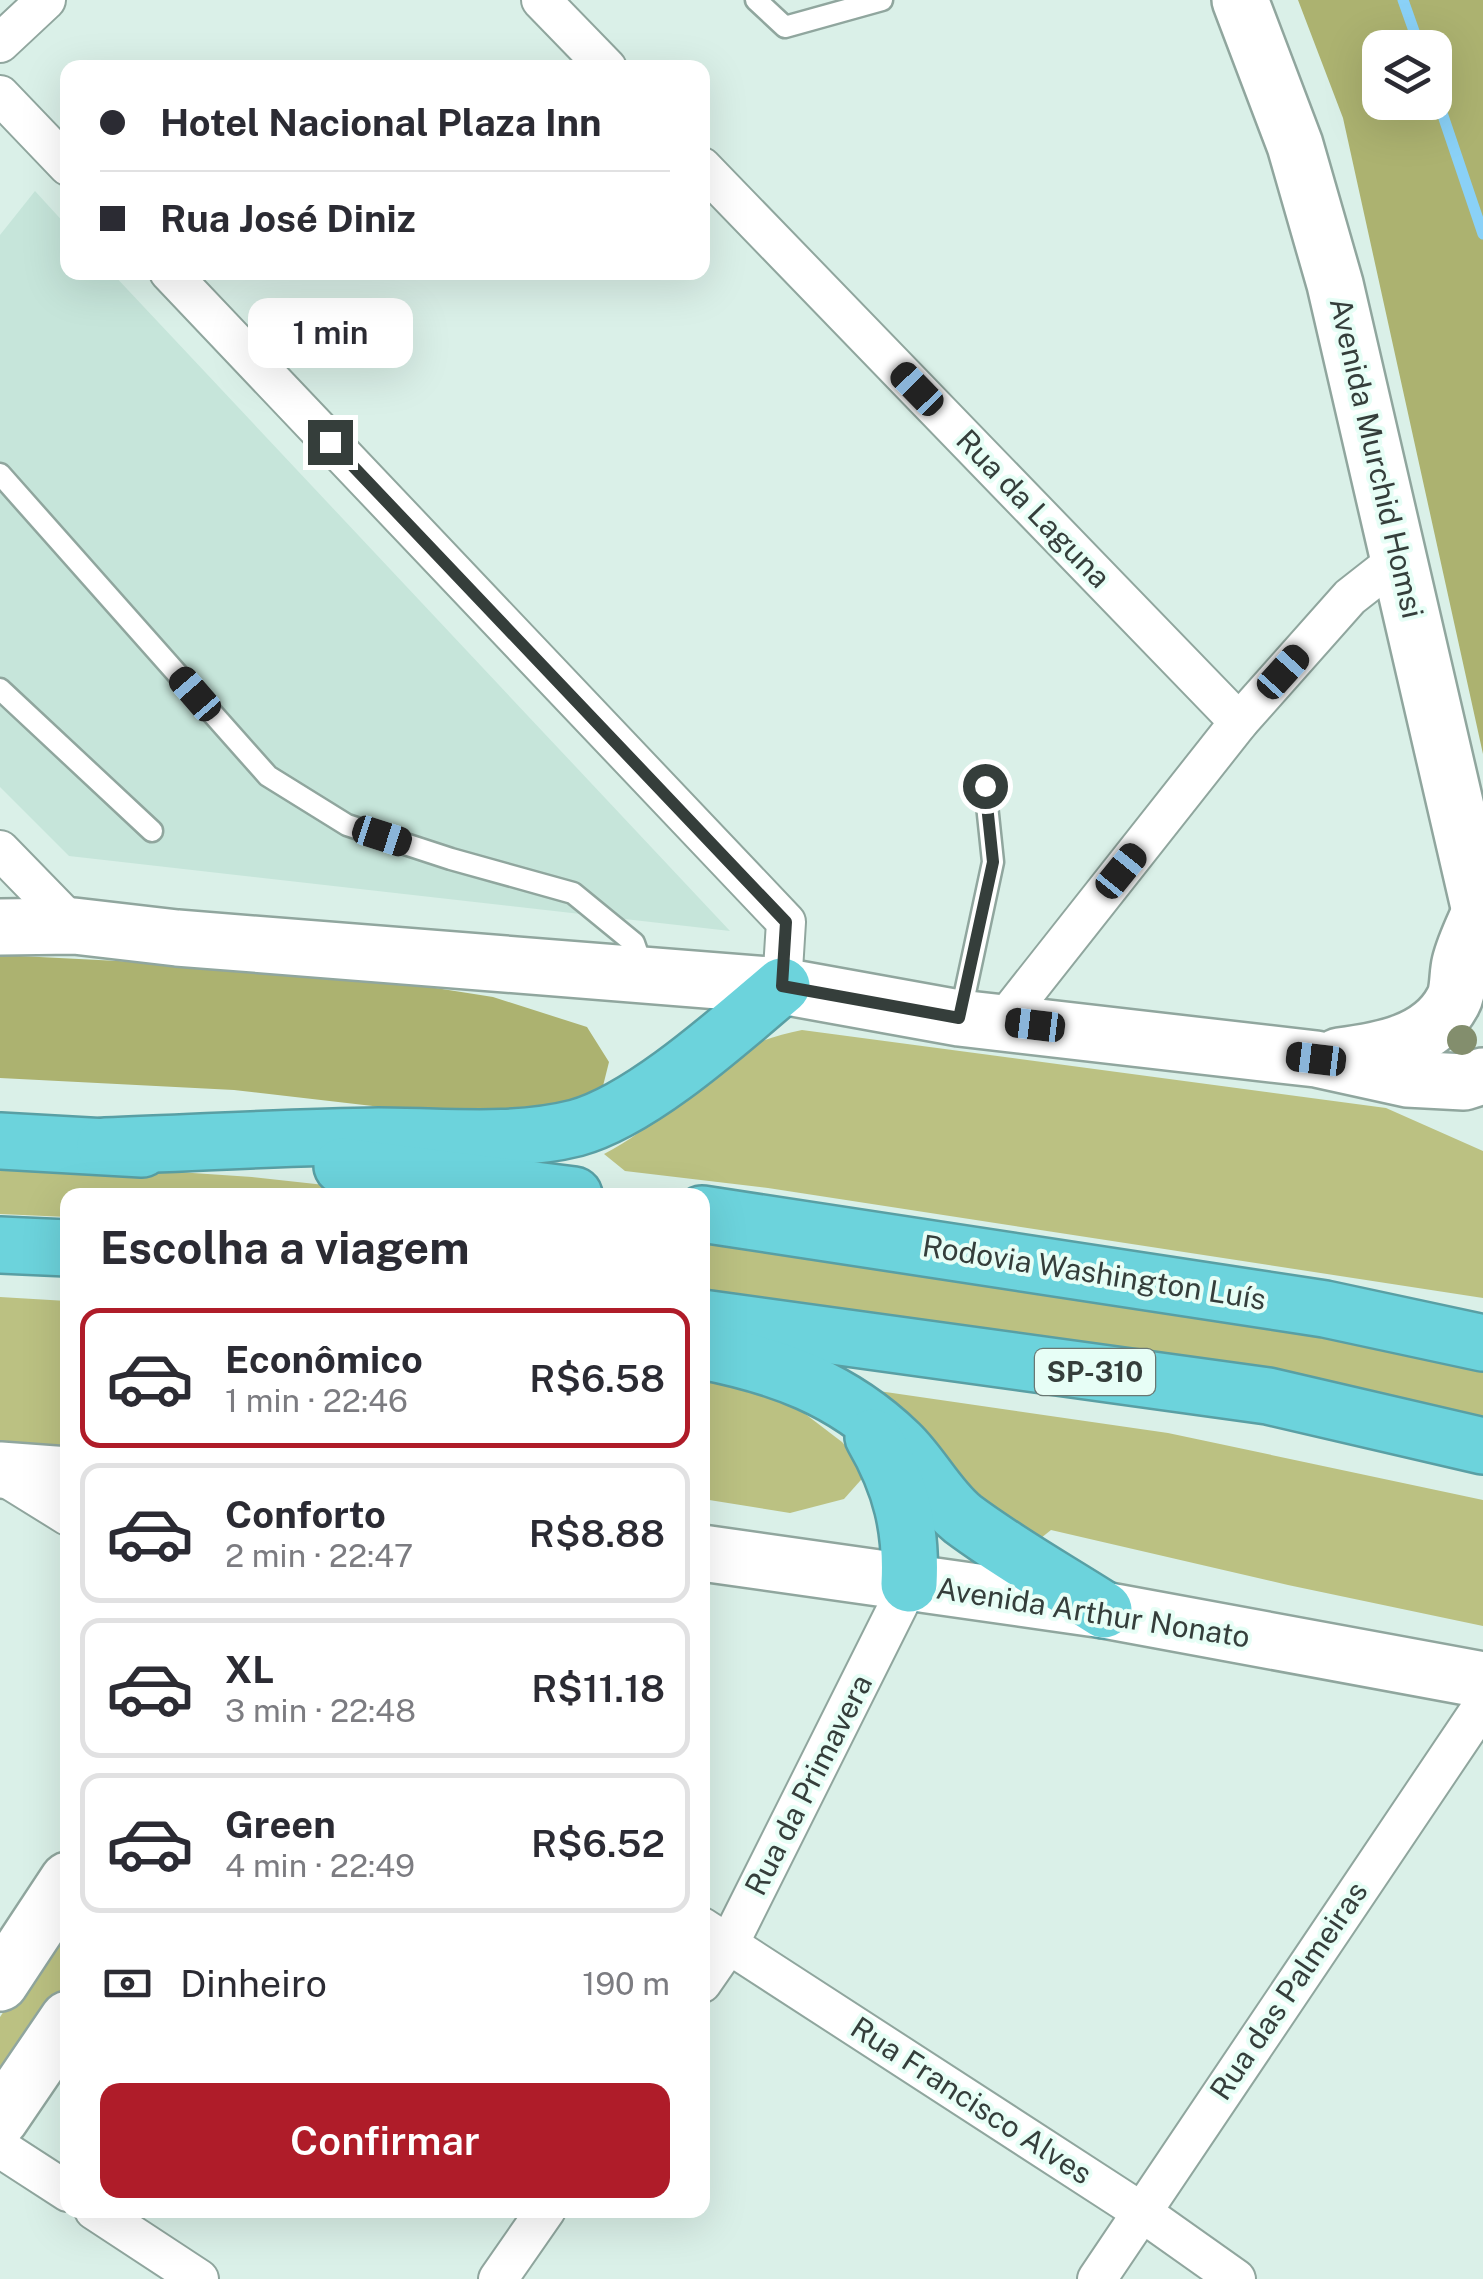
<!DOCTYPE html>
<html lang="pt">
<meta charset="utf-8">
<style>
body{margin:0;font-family:"Public Sans",sans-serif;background:#f7f7f7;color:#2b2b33;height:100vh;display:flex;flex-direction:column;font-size:38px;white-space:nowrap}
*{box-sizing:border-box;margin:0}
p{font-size:32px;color:#7c7c81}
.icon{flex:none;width:55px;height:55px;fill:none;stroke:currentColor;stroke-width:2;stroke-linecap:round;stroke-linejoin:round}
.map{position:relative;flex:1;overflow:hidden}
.sheet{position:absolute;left:60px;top:1188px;width:650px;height:1030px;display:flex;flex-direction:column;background:#fff;border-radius:20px;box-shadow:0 10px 40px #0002}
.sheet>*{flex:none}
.guide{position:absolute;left:60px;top:60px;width:650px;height:220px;border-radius:20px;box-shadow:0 10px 40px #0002;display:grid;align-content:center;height:220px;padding:0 40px;background:#fff}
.tools{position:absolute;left:1362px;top:30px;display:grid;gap:20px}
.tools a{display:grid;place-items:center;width:90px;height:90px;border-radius:20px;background:#fff;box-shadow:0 10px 40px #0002;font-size:50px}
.end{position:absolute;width:45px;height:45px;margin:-22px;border:12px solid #353e3b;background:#fff;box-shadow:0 0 0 5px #fff}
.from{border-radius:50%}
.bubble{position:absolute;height:70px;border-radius:20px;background:#fff;box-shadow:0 10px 40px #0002;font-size:32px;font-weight:600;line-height:70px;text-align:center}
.car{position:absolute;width:30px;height:60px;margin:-30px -15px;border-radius:12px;box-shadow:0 0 8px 2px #0007;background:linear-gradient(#222 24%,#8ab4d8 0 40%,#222 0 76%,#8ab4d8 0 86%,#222 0)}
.guide b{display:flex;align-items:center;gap:35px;height:95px;font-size:38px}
.guide b+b{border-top:2px solid #e1e1e2}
.guide i{width:25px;height:25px;background:#2b2b33}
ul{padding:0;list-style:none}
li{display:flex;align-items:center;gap:30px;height:140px;margin:0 20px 15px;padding:0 20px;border:5px solid #e1e1e2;border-radius:20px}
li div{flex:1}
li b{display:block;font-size:38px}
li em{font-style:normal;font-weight:600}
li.active{border-color:#af1c29}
li>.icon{width:90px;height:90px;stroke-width:1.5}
h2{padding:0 40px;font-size:45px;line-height:120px}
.pay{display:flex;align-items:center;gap:25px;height:110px;padding:0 40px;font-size:38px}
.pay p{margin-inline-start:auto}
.button{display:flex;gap:20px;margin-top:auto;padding:20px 40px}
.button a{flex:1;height:115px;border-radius:20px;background:#af1c29;color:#fff;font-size:40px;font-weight:600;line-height:115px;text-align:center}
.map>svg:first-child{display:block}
</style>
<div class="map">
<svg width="1483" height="2279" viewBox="0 0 1483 2279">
<rect width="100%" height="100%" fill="#daf0e8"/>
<path fill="#c6e5da" d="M35,191L67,226L68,272L112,273L730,931L69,856L0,787V235Z"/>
<g fill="#bbc182">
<path d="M802,1030L1386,1108L1483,1151V1298L768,1188L625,1171L604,1154C654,1129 690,1085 736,1054C756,1041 779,1035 802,1030Z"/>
<path d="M0,1160L252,1177L416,1195H68L67,1217L0,1214Z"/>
<path d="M703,1233L1105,1292L1483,1366V1417L1299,1379L703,1289Z"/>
<path d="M0,1297L67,1301V1449L0,1447Z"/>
<path d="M702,1368L787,1400L842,1442L868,1472L844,1499L790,1513L703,1499Z"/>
<path d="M858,1388L1168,1433L1483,1500V1626L1288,1585L1051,1530L1041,1538L997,1523Z"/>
<path d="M67,1917V2000L0,2092V2017Z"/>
</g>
<g fill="#acb270" fill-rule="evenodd">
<path d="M1298,0H1483V754L1343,118ZM1380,48H1435V102H1380Z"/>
<path d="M0,955L334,972L493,997L587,1027L609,1062L600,1098L567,1111L459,1116L234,1090L0,1078Z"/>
</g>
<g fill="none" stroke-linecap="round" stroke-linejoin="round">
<g stroke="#8ad1f7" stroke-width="11">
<path d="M1403,0L1420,48"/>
<path d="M1435,92L1483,234"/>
</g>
<defs>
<g id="lane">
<path d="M756,0L785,27L882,0"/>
<path d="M0,474L268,776L347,825L451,859L573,893L634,943L643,969"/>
<path d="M0,689L152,831"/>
<path d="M960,1016L993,862L985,786"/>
</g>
<g id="street">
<path d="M541,0L607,68"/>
<path d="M0,43L46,0"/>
<path d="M0,95L68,166"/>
<path d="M702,167L1239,722"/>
<path d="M169,272L786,922L782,986"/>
<path d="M0,850L74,926"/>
<path d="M1003,1021L1239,722L1350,597L1401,557"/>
<path d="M2,1475L68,1516"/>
<path d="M702,1927L1140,2211L1236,2279"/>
<path d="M702,1983L729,1944L909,1584"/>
<path d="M0,2148L68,2192"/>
<path d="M94,2210L199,2279"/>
<path d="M498,2279L546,2210"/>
<path d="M1097,2279L1483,1705"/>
</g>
<g id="secondary">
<path d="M1240,0L1295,145L1335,284L1483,924"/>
<path d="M0,927L74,926L177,938L782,986L959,1018L1316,1059L1407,1079L1464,1082L1483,1076"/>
<path d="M1339,1056C1380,1051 1432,1042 1453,1001C1459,990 1457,975 1460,963C1464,946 1473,928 1480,912"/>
<path d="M0,1470L68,1475"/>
<path d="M702,1553L1104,1610L1483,1680"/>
<path d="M0,1983L68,1880"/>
<path d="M0,2119L68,2019"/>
</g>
<g id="highway">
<path d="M0,1141L142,1149"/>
<path d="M105,1146C196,1143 288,1137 379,1136C443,1136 513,1144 576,1128C642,1110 730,1030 782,986"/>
<path d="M342,1166L574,1195"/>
<path d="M702,1214L1325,1309L1483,1343"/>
<path d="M0,1245L68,1248"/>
<path d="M702,1318L1268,1396L1483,1446"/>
<path d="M702,1351C779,1366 842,1389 899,1444C922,1466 938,1499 963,1519C1007,1552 1057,1580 1104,1610"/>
<path d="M873,1437C901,1485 912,1529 909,1584"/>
</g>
</defs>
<use href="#lane" stroke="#90a69e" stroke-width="25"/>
<use href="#street" stroke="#90a69e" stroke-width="42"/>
<use href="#secondary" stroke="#90a69e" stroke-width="60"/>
<use href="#highway" stroke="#599fa4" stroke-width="60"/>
<use href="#lane" stroke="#fff" stroke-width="20"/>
<use href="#street" stroke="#fff" stroke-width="38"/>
<use href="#secondary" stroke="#fff" stroke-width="55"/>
<use href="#highway" stroke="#6cd3dc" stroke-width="55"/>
</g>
<circle fill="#838e6d" cx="1462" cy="1040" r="15"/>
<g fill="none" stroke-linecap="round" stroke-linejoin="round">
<path stroke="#353e3b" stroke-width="12" d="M330,442L786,922L782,986L959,1018L993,862L985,786"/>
</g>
<g text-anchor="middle" stroke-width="8" stroke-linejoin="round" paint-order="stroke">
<rect fill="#e7fef6" stroke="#6a7873" stroke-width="2.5" x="1035" y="1349" width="120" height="46" rx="8"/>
<g font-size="28" font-weight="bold" fill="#353e3b">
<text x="1095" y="1382">SP-310</text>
</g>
<g font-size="30" fill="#353e3b" stroke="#e7fef6">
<text transform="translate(1376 458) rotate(77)" y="10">Avenida Murchid Homsi</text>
<text transform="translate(1033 509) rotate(46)" y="10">Rua da Laguna</text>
<text transform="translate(1094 1273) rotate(9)" y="10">Rodovia Washington Luís</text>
<text transform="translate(1093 1613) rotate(9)" y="10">Avenida Arthur Nonato</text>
<text transform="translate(809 1785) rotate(-63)" y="10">Rua da Primavera</text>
<text transform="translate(1289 1991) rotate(-56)" y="10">Rua das Palmeiras</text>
<text transform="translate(971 2101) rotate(33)" y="10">Rua Francisco Alves</text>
</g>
</g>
</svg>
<div class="tools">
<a><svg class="icon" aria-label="layers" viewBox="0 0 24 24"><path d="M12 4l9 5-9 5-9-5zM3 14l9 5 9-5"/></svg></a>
</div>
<i class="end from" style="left:985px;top:786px"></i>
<i class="end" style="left:330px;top:442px"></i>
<div class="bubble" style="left:248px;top:298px;width:165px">1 min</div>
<i class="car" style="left:917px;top:389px;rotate:316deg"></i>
<i class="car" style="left:1283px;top:672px;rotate:42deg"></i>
<i class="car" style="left:195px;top:694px;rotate:319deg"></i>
<i class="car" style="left:382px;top:836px;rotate:108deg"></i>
<i class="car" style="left:1121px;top:871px;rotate:39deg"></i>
<i class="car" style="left:1035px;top:1025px;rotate:277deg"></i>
<i class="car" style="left:1316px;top:1059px;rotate:277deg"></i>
<div class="guide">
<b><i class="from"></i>Hotel Nacional Plaza Inn</b>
<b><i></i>Rua José Diniz</b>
</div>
<section class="sheet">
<h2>Escolha a viagem</h2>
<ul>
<li class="active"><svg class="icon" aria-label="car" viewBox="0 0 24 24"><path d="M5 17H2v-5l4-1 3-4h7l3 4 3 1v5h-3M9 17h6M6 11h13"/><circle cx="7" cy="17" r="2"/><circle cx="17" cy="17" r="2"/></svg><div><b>Econômico</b><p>1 min · 22:46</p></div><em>R$6.58</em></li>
<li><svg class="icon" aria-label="car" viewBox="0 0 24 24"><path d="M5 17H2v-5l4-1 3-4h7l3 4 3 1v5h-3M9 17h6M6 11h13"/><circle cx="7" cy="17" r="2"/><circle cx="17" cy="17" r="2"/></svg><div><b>Conforto</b><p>2 min · 22:47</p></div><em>R$8.88</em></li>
<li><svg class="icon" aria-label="car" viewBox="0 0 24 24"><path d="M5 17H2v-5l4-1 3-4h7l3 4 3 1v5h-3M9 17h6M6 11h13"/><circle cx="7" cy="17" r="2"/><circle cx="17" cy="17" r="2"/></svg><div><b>XL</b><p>3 min · 22:48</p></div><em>R$11.18</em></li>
<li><svg class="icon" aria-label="car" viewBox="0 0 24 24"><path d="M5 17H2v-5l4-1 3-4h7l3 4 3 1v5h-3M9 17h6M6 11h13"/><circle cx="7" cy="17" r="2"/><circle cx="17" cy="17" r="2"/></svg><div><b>Green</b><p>4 min · 22:49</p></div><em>R$6.52</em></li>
</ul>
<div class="pay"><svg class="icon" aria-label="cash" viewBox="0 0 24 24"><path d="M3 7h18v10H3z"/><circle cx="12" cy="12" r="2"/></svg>Dinheiro<p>190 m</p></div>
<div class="button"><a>Confirmar</a></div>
</section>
</div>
